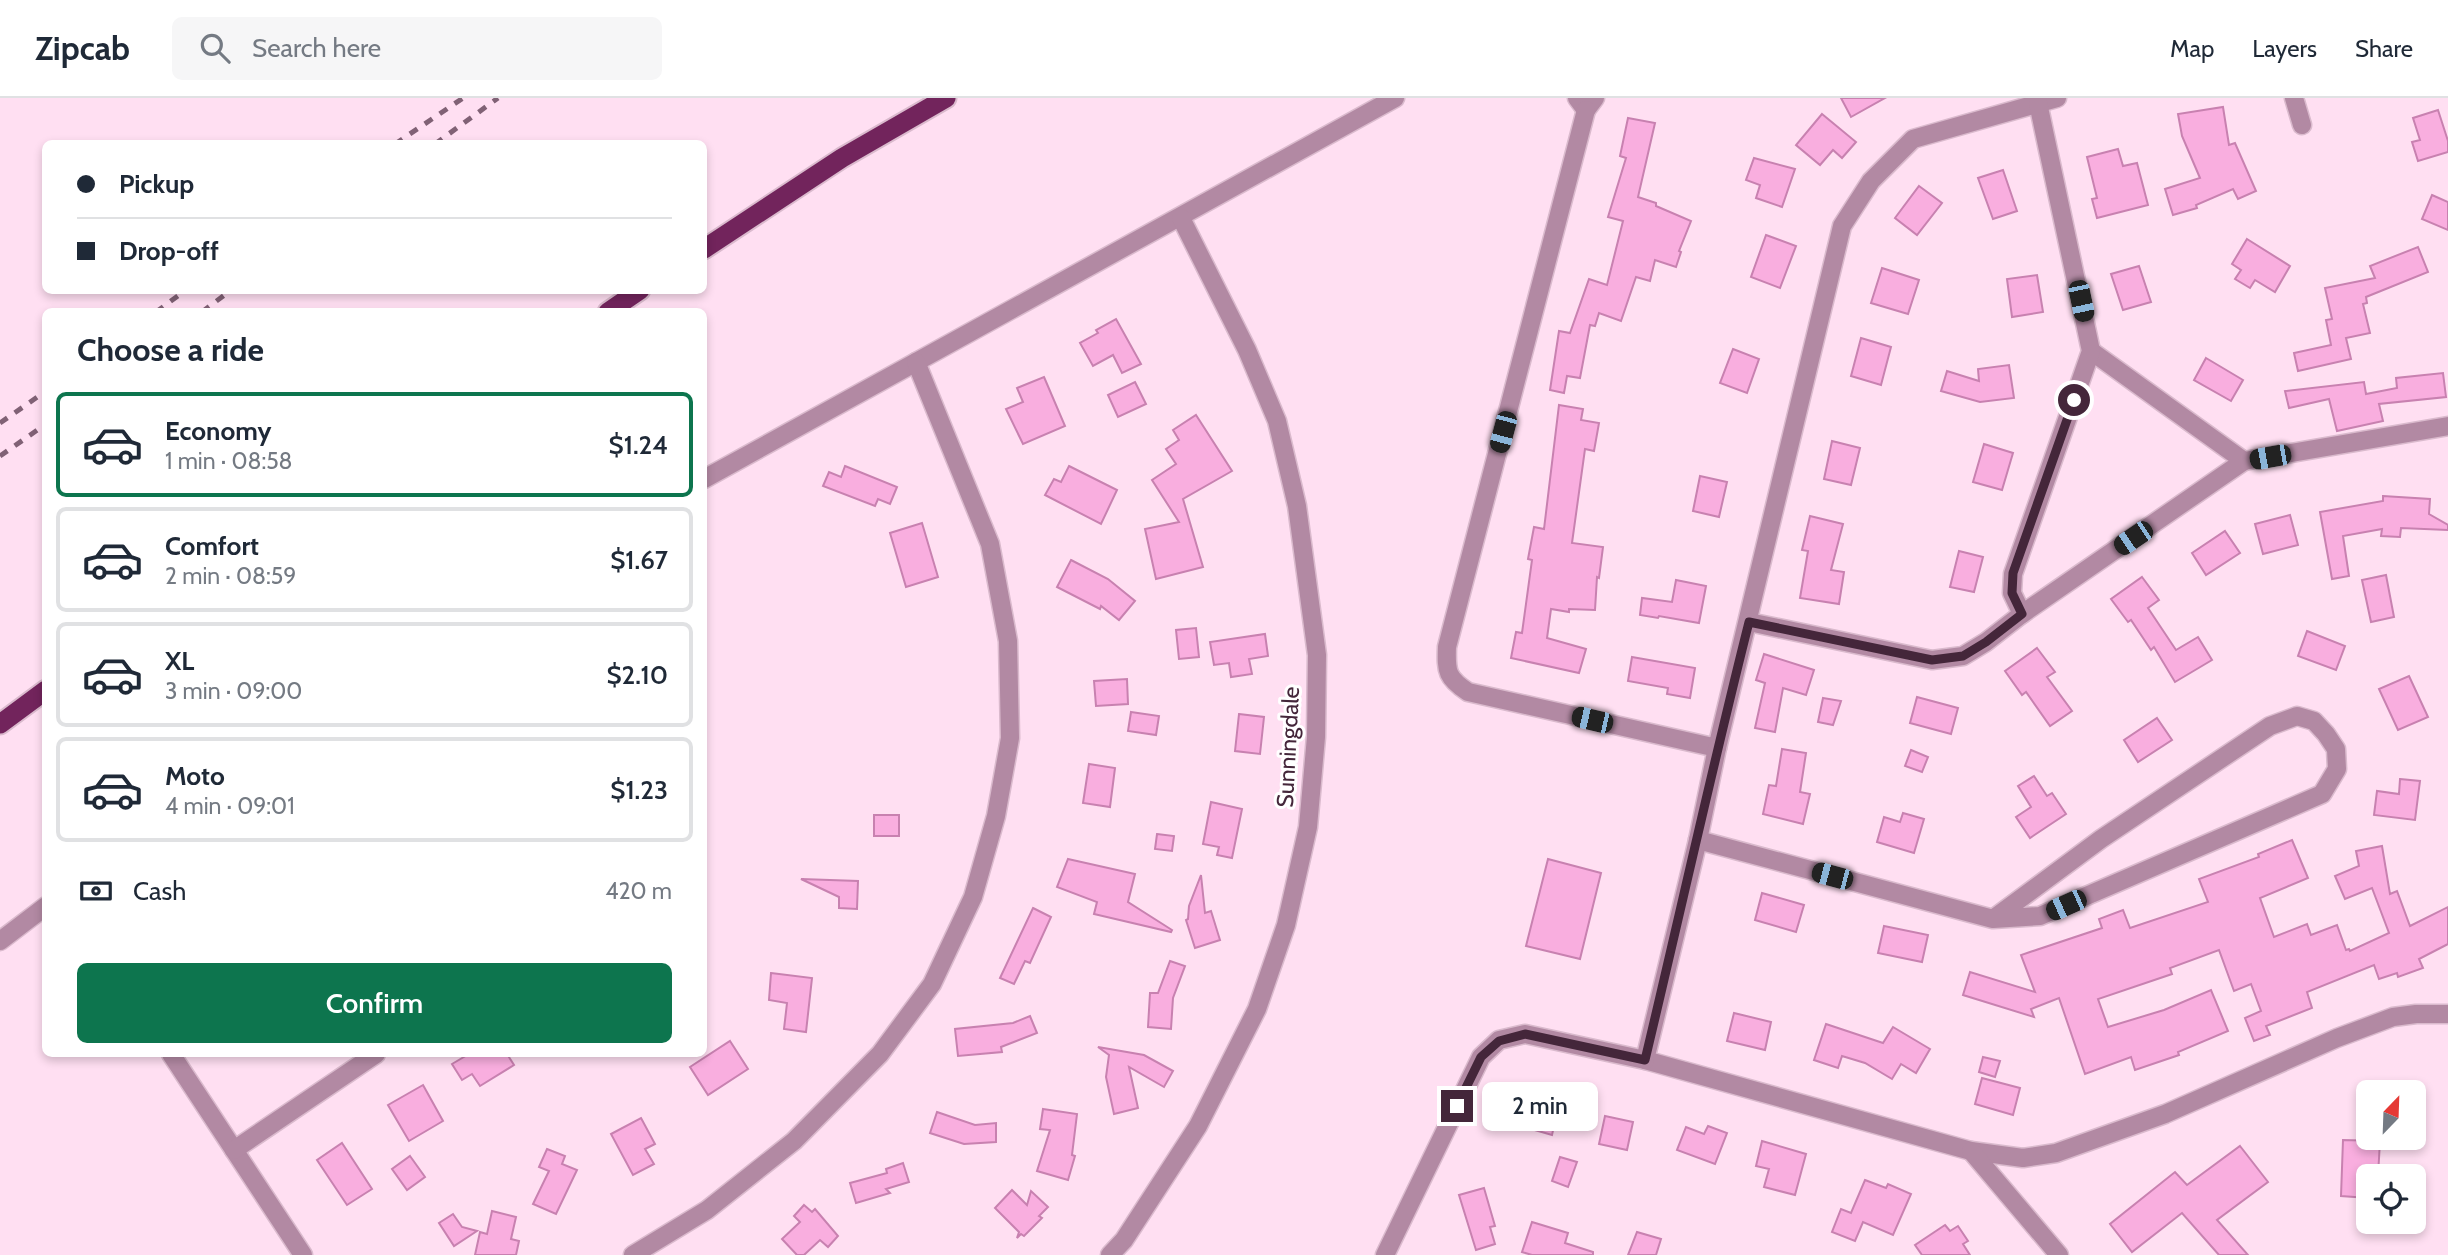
<!DOCTYPE html>
<meta charset="utf-8">
<style>
body{margin:0;font-family:Cabin,sans-serif;background:#f6f6f7;color:#1f2937;height:100vh;display:flex;flex-direction:column;font-size:26px;white-space:nowrap}
*{box-sizing:border-box;margin:0}
p{font-size:23px;color:#747a83}
.icon{flex:none;width:38px;height:38px;fill:none;stroke:currentColor;stroke-width:2;stroke-linecap:round;stroke-linejoin:round}
.map{position:relative;flex:1;overflow:hidden}
.drawer{position:absolute;left:42px;top:210px;width:665px;height:749px;display:flex;flex-direction:column;background:#fff;border-radius:10px;box-shadow:0 4px 10px #0003}
.drawer>*{flex:none}
.banner{position:absolute;left:42px;top:42px;width:665px;height:154px;border-radius:10px;box-shadow:0 4px 10px #0003;display:grid;align-content:center;height:154px;padding:0 35px;background:#fff}
.needle{width:46px;rotate:23deg}
.tools{position:absolute;left:2356px;top:982px;display:grid;gap:14px}
.tools a{display:grid;place-items:center;width:70px;height:70px;border-radius:10px;background:#fff;box-shadow:0 4px 10px #0003;font-size:35px}
.end{position:absolute;width:32px;height:32px;margin:-16px;border:9px solid #44263a;background:#fff;box-shadow:0 0 0 4px #fff}
.from{border-radius:50%}
.bubble{position:absolute;height:49px;border-radius:10px;background:#fff;box-shadow:0 4px 10px #0003;font-size:23px;font-weight:600;line-height:49px;text-align:center}
.car{position:absolute;width:21px;height:42px;margin:-21px -10px;border-radius:9px;box-shadow:0 0 5px 2px #0007;background:linear-gradient(#222 24%,#8ab4d8 0 40%,#222 0 76%,#8ab4d8 0 86%,#222 0)}
.banner b{display:flex;align-items:center;gap:24px;height:66px;font-size:26px}
.banner b+b{border-top:2px solid #e0e1e3}
.banner i{width:18px;height:18px;background:#1f2937}
ul{padding:0;list-style:none}
li{display:flex;align-items:center;gap:21px;height:105px;margin:0 14px 10px;padding:0 21px;border:4px solid #e0e1e3;border-radius:10px}
li div{flex:1}
li b{display:block;font-size:26px}
li em{font-style:normal;font-weight:600}
li.active{border-color:#0d754e}
li>.icon{width:63px;height:63px;stroke-width:1.5}
h2{padding:0 35px;font-size:32px;line-height:84px}
.pay{display:flex;align-items:center;gap:18px;height:77px;padding:0 35px;font-size:26px}
.pay p{margin-inline-start:auto}
.action{display:flex;gap:14px;margin-top:auto;padding:14px 35px}
.action a{flex:1;height:80px;border-radius:10px;background:#0d754e;color:#fff;font-size:28px;font-weight:600;line-height:80px;text-align:center}
header{display:flex;align-items:center;gap:42px;box-sizing:border-box;height:98px;padding:0 35px;background:#fff;border-bottom:2px solid #e0e1e3}
header strong{font-size:33px}
nav{display:flex;gap:38px;margin-inline-start:auto;font-size:24px}
.search{width:490px;height:63px;background:#f6f6f7;display:flex;align-items:center;gap:18px;box-sizing:border-box;padding:0 24px;border-radius:10px;color:#747a83;font-size:26px}
.map>svg:first-child{display:block}
</style>
<header>
<strong>Zipcab</strong>
<div class="search"><svg class="icon" aria-label="search" viewBox="0 0 24 24"><circle cx="10" cy="10" r="6"/><path d="M15 15l6 6"/></svg>Search here</div>
<nav><a>Map</a><a>Layers</a><a>Share</a></nav>
</header>
<div class="map">
<svg width="2448" height="1157" viewBox="0 0 2448 1157">
<rect width="100%" height="100%" fill="#ffdff2"/>
<g fill="#f9aedf" stroke="#c881b0" stroke-width="2">
<path d="M1841,0H1885L1851,19Z"/>
<path d="M2223,9L2229,47L2235,45L2256,93L2238,101L2233,91L2196,107L2197,110L2173,117L2165,91L2200,80L2182,38L2178,16Z"/>
<path d="M2438,12L2448,43V54L2418,63L2412,44L2420,42L2413,20Z"/>
<path d="M1822,16L1856,44L1842,60L1833,52L1820,67L1796,47Z"/>
<path d="M1628,20L1655,25L1638,99L1656,105V108L1691,123L1679,153L1681,154L1676,169L1655,162L1650,183L1636,179L1621,223L1599,215L1595,228L1590,227L1580,280L1567,278L1564,295L1550,292L1559,233L1570,235L1589,181L1607,187L1623,123L1608,119L1626,60L1620,58Z"/>
<path d="M2118,51L2123,68L2137,65L2148,107L2097,120L2092,101L2097,100L2087,59Z"/>
<path d="M1754,60L1795,71L1782,109L1756,100L1760,87L1746,82Z"/>
<path d="M2003,72L2017,113L1993,121L1978,80Z"/>
<path d="M1919,88L1942,105L1917,137L1895,120Z"/>
<path d="M2432,97L2448,104V132L2422,121Z"/>
<path d="M1766,137L1796,148L1780,190L1751,179Z"/>
<path d="M2247,141L2290,168L2275,194L2255,182L2250,190L2235,181L2241,172L2232,166Z"/>
<path d="M2418,149L2428,174L2366,199L2367,205L2363,206L2370,235L2346,240L2351,261L2298,273L2294,255L2331,247L2326,222L2332,221L2325,190L2375,180L2370,168Z"/>
<path d="M2139,168L2151,204L2123,212L2111,176Z"/>
<path d="M1882,170L1919,182L1908,216L1871,205Z"/>
<path d="M2037,177L2043,214L2012,219L2007,181Z"/>
<path d="M1116,221L1141,266L1122,275L1113,257L1093,268L1080,245L1098,235L1096,232Z"/>
<path d="M1861,240L1891,249L1881,287L1851,278Z"/>
<path d="M1733,251L1759,261L1747,295L1720,285Z"/>
<path d="M2206,260L2243,282L2231,303L2194,282Z"/>
<path d="M2009,267L2014,300L1980,304L1941,293L1947,273L1979,283L1978,271Z"/>
<path d="M2443,275L2446,299L2379,306L2383,323L2337,333L2329,301L2289,310L2285,293L2364,284L2366,296L2397,290L2396,280Z"/>
<path d="M1044,279L1065,328L1023,346L1006,311L1023,304L1017,290Z"/>
<path d="M1135,284L1146,306L1118,319L1108,297Z"/>
<path d="M1559,307L1583,311L1581,322L1599,325L1594,353L1585,351L1572,445L1603,449L1599,480L1597,479L1595,512L1569,511V514L1551,511L1547,540L1586,551L1579,575L1511,560L1516,534L1522,535L1532,462L1528,461L1534,429L1544,431Z"/>
<path d="M1196,317L1232,373L1183,401L1203,469L1156,481L1145,431L1179,424L1152,382L1176,366L1166,351L1179,342L1173,332Z"/>
<path d="M1832,343L1860,350L1851,387L1824,381Z"/>
<path d="M1984,346L2013,355L2002,392L1973,384Z"/>
<path d="M845,368L897,389L890,406L878,401L875,408L823,388L829,374L841,379Z"/>
<path d="M1069,368L1117,392L1101,426L1045,397L1054,381L1061,384Z"/>
<path d="M1700,378L1727,384L1719,419L1693,413Z"/>
<path d="M2383,398L2430,401L2429,416L2448,427V432L2401,430L2400,439L2381,438L2382,431L2343,438L2349,478L2332,481L2320,414L2383,403Z"/>
<path d="M2290,417L2298,447L2263,456L2255,426Z"/>
<path d="M1810,418L1843,426L1831,472L1844,474L1839,506L1800,500L1808,453L1802,452Z"/>
<path d="M922,425L938,479L906,489L890,435Z"/>
<path d="M2225,433L2240,455L2206,477L2192,455Z"/>
<path d="M1959,453L1983,459L1974,494L1950,489Z"/>
<path d="M1071,462L1108,481L1135,503L1119,522L1101,508L1100,511L1057,489Z"/>
<path d="M2386,477L2394,519L2371,524L2362,482Z"/>
<path d="M2142,479L2159,502L2148,510L2176,552L2198,539L2212,562L2175,584L2154,549L2151,552L2131,522L2128,524L2111,501Z"/>
<path d="M1676,482L1706,488L1699,525L1659,518L1658,520L1640,517L1642,500L1672,504Z"/>
<path d="M1196,530L1199,559L1179,561L1176,532Z"/>
<path d="M2307,533L2345,548L2336,572L2298,558Z"/>
<path d="M1265,536L1268,558L1249,561L1252,576L1231,579L1229,565L1214,567L1210,544Z"/>
<path d="M2037,550L2055,574L2047,579L2072,613L2050,628L2026,594L2022,597L2005,573Z"/>
<path d="M1764,556L1814,572L1806,597L1783,590L1775,634L1755,630L1765,585L1756,582Z"/>
<path d="M1632,559L1695,570L1690,600L1667,596L1668,590L1628,583Z"/>
<path d="M2409,578L2428,619L2398,632L2379,591Z"/>
<path d="M1127,581L1128,606L1096,608L1094,583Z"/>
<path d="M1917,599L1958,610L1951,636L1910,625Z"/>
<path d="M1823,600L1841,603L1833,627L1818,624Z"/>
<path d="M1131,614L1159,618L1156,637L1128,633Z"/>
<path d="M1239,616L1264,619L1260,656L1235,653Z"/>
<path d="M2157,620L2172,642L2138,664L2124,642Z"/>
<path d="M1782,651L1806,655L1800,694L1810,696L1803,726L1763,716L1769,687L1776,688Z"/>
<path d="M1911,652L1928,659L1922,674L1905,668Z"/>
<path d="M1089,666L1115,670L1110,709L1083,705Z"/>
<path d="M2034,678L2047,698L2052,695L2066,716L2030,740L2016,719L2031,709L2018,688Z"/>
<path d="M2400,681L2420,683L2415,722L2374,717L2377,693L2399,696Z"/>
<path d="M1211,704L1242,711L1232,760L1217,757L1219,749L1203,746Z"/>
<path d="M1903,715L1924,721L1914,755L1877,744L1884,719L1900,724Z"/>
<rect x="874" y="717" width="25" height="21"/>
<path d="M1157,736L1174,738L1172,753L1155,751Z"/>
<path d="M2292,742L2308,780L2260,800L2274,839L2307,826L2311,837L2337,827L2346,852L2349,851L2350,853L2389,835L2372,790L2345,801L2335,778L2359,768L2356,753L2382,748L2390,796L2397,793L2410,828L2448,809V846L2419,861L2423,870L2398,879L2397,875L2379,881L2374,867L2307,894L2312,910L2266,928L2270,937L2254,943L2245,920L2261,913L2251,886L2234,893L2219,852L2170,870L2172,876L2098,901L2108,929L2164,912L2211,892L2228,933L2178,954L2179,957L2135,972L2131,959L2085,976L2059,900L2031,911L2034,919L1963,897L1970,874L2035,894L2021,857L2102,830L2099,821L2123,812L2130,830L2208,804L2199,781L2259,759L2258,756Z"/>
<path d="M1068,761L1135,776L1128,804L1172,832L1171,834L1094,816L1097,804L1057,789Z"/>
<path d="M1548,761L1601,775L1580,861L1526,848Z"/>
<path d="M1201,777L1205,815L1211,813L1220,842L1195,850L1186,822L1188,821L1189,808Z"/>
<path d="M801,781L858,783L857,811L839,810V799Z"/>
<path d="M1762,795L1804,807L1796,834L1755,822Z"/>
<path d="M1033,810L1051,819L1030,865L1025,863L1014,886L1000,880Z"/>
<path d="M1884,828L1928,837L1922,864L1878,855Z"/>
<path d="M1170,863L1185,868L1173,900L1171,931L1148,929L1150,895H1158Z"/>
<path d="M771,875L812,880L806,934L784,931L787,905L769,902Z"/>
<path d="M1734,915L1771,924L1765,952L1727,943Z"/>
<path d="M1030,918L1037,935L1001,949L1002,954L958,958L955,931L1013,925Z"/>
<path d="M1826,926L1883,945L1893,929L1930,951L1916,975L1901,966L1892,981L1865,965L1842,958L1838,970L1814,962Z"/>
<path d="M730,943L748,971L708,997L690,969Z"/>
<path d="M1098,949L1144,957L1173,973L1164,989L1129,969L1138,1010L1114,1016L1106,979L1109,957Z"/>
<path d="M469,956H507L514,967L480,988L472,976L462,982L452,966Z"/>
<path d="M1983,959L2000,963L1995,979L1979,974Z"/>
<path d="M1982,980L2020,990L2013,1017L1975,1006Z"/>
<path d="M423,987L443,1023L409,1043L388,1007Z"/>
<path d="M1543,997L1560,1001L1552,1037L1514,1026L1521,1001L1541,1007Z"/>
<path d="M1043,1011L1077,1016L1072,1057L1075,1058L1068,1082L1037,1073L1050,1032L1040,1031Z"/>
<path d="M937,1014L975,1027L996,1025V1044L964,1046L930,1035Z"/>
<path d="M1605,1018L1633,1024L1627,1052L1599,1046Z"/>
<path d="M641,1020L655,1046L645,1051L654,1066L633,1077L611,1036Z"/>
<path d="M1708,1028L1727,1035L1715,1066L1677,1052L1686,1029L1704,1036Z"/>
<path d="M2343,1042L2380,1043L2378,1078H2368V1100L2341,1098Z"/>
<path d="M1762,1043L1806,1056L1795,1097L1764,1089L1769,1071L1756,1068Z"/>
<path d="M342,1045L372,1091L347,1107L317,1062Z"/>
<path d="M2240,1048L2268,1084L2217,1122L2248,1157H2219L2182,1115L2132,1154L2110,1126L2175,1074L2187,1087Z"/>
<path d="M547,1051L565,1058L562,1066L577,1072L556,1116L533,1106L549,1073L539,1069Z"/>
<path d="M410,1058L425,1079L407,1092L392,1071Z"/>
<path d="M1560,1059L1577,1064L1568,1089L1552,1083Z"/>
<path d="M903,1065L909,1084L886,1091L890,1095L856,1105L850,1085L887,1075L886,1071Z"/>
<path d="M1865,1082L1886,1090L1888,1086L1911,1096L1893,1137L1863,1124L1855,1143L1832,1134L1841,1111L1851,1115Z"/>
<path d="M1484,1090L1495,1128L1490,1129L1495,1146L1476,1152L1459,1097Z"/>
<path d="M1012,1092L1027,1107L1031,1093L1048,1109L1039,1118L1042,1120L1024,1138L1021,1136L1017,1140L1019,1134L995,1110Z"/>
<path d="M804,1107L812,1114L815,1111L838,1138L828,1149L820,1142L804,1157H797L782,1141L800,1124L794,1118Z"/>
<path d="M492,1113L516,1119L511,1141L519,1143L516,1157H475L480,1134L487,1136Z"/>
<path d="M453,1116L462,1129L477,1133L454,1148L439,1125Z"/>
<path d="M1532,1124L1568,1135L1565,1145L1593,1154V1157H1532L1522,1154Z"/>
<path d="M1945,1127L1950,1133L1958,1128L1968,1143L1963,1146L1970,1157H1922L1915,1147Z"/>
<path d="M1637,1134L1661,1141L1656,1157H1628Z"/>
</g>
<g fill="none" stroke-linecap="round" stroke-linejoin="round">
<defs>
<g id="minor">
<path d="M1577,0L1586,12L1595,0"/>
<path d="M2294,0L2302,27"/>
<path d="M1586,12L1447,549C1446,574 1447,580 1468,594L1717,650L1842,128L1871,83L1913,41L2057,0"/>
<path d="M2244,363L2448,328"/>
<path d="M704,381L1395,0"/>
<path d="M2022,516L2244,363L2091,253"/>
<path d="M1749,524L1932,562L1963,558L1986,544L2022,516L2012,495L2013,476L2091,253L2038,5"/>
<path d="M1717,650L1698,742L1645,962L1971,1053L2023,1060L2056,1055L2165,1016L2337,940L2393,919L2416,916H2448"/>
<path d="M1698,742L1993,821L2040,818L2322,696L2337,671L2336,651L2326,636L2314,623L2297,618L2270,628L2101,741L1993,821"/>
<path d="M0,843L46,808"/>
<path d="M171,956L303,1157"/>
<path d="M234,1052L376,956"/>
<path d="M1971,1053L2059,1157"/>
<path d="M633,1157L707,1112L794,1043L880,956L932,886L973,799L996,718L1010,640L1008,543L990,446L916,264"/>
<path d="M1110,1157L1124,1142L1198,1028L1257,911L1286,827L1308,729L1316,639L1317,557L1297,408L1277,323L1247,252L1181,120"/>
<path d="M1385,1157L1481,959L1499,942L1525,936L1645,962"/>
</g>
<g id="trunk">
<path d="M704,151L842,60L946,0"/>
<path d="M608,214L640,192"/>
<path d="M0,626L46,592"/>
</g>
</defs>
<use href="#minor" stroke="#dabacd" stroke-width="21"/>
<use href="#trunk" stroke="#dabacd" stroke-width="23"/>
<use href="#minor" stroke="#b289a3" stroke-width="18"/>
<use href="#trunk" stroke="#72245c" stroke-width="19"/>
<g stroke="#806175" stroke-width="5" stroke-dasharray="9 9" stroke-linecap="butt">
<path d="M395,46L463,0"/>
<path d="M435,46L498,0"/>
<path d="M156,214L186,192"/>
<path d="M202,214L231,192"/>
<path d="M0,325L46,293"/>
<path d="M0,358L46,326"/>
</g>
</g>
<g fill="none" stroke-linecap="round" stroke-linejoin="round">
<path stroke="#44263a" stroke-width="9" d="M1457,1008L1481,959L1499,943L1525,936L1645,962C1680,816 1712,670 1749,524L1932,562L1963,558L1986,544L2022,516L2012,495L2013,475L2074,302"/>
</g>
<g text-anchor="middle" stroke-width="6" stroke-linejoin="round" paint-order="stroke">
<g font-size="23" fill="#44263a" stroke="#fff">
<text transform="translate(1288 649) rotate(-87)" y="8">Sunningdale</text>
</g>
</g>
</svg>
<div class="tools">
<a><svg class="needle" viewBox="-14 -14 28 28"><path d="M0-13l5 13h-10z" fill="#e53935"/><path d="M0 13l5-13h-10z" fill="#747a83"/></svg></a>
<a><svg class="icon" aria-label="locate" viewBox="0 0 24 24"><circle cx="12" cy="12" r="6"/><path d="M12 2v4M12 18v4M2 12h4M18 12h4"/></svg></a>
</div>
<i class="end from" style="left:2074px;top:302px"></i>
<i class="end" style="left:1457px;top:1008px"></i>
<div class="bubble" style="left:1482px;top:984px;width:116px">2 min</div>
<i class="car" style="left:2081px;top:203px;rotate:168deg"></i>
<i class="car" style="left:1503px;top:334px;rotate:195deg"></i>
<i class="car" style="left:2270px;top:359px;rotate:260deg"></i>
<i class="car" style="left:2133px;top:440px;rotate:236deg"></i>
<i class="car" style="left:1592px;top:622px;rotate:283deg"></i>
<i class="car" style="left:1832px;top:778px;rotate:285deg"></i>
<i class="car" style="left:2066px;top:807px;rotate:246deg"></i>
<div class="banner">
<b><i class="from"></i>Pickup</b>
<b><i></i>Drop-off</b>
</div>
<section class="drawer">
<h2>Choose a ride</h2>
<ul>
<li class="active"><svg class="icon" aria-label="car" viewBox="0 0 24 24"><path d="M5 17H2v-5l4-1 3-4h7l3 4 3 1v5h-3M9 17h6M6 11h13"/><circle cx="7" cy="17" r="2"/><circle cx="17" cy="17" r="2"/></svg><div><b>Economy</b><p>1 min · 08:58</p></div><em>$1.24</em></li>
<li><svg class="icon" aria-label="car" viewBox="0 0 24 24"><path d="M5 17H2v-5l4-1 3-4h7l3 4 3 1v5h-3M9 17h6M6 11h13"/><circle cx="7" cy="17" r="2"/><circle cx="17" cy="17" r="2"/></svg><div><b>Comfort</b><p>2 min · 08:59</p></div><em>$1.67</em></li>
<li><svg class="icon" aria-label="car" viewBox="0 0 24 24"><path d="M5 17H2v-5l4-1 3-4h7l3 4 3 1v5h-3M9 17h6M6 11h13"/><circle cx="7" cy="17" r="2"/><circle cx="17" cy="17" r="2"/></svg><div><b>XL</b><p>3 min · 09:00</p></div><em>$2.10</em></li>
<li><svg class="icon" aria-label="car" viewBox="0 0 24 24"><path d="M5 17H2v-5l4-1 3-4h7l3 4 3 1v5h-3M9 17h6M6 11h13"/><circle cx="7" cy="17" r="2"/><circle cx="17" cy="17" r="2"/></svg><div><b>Moto</b><p>4 min · 09:01</p></div><em>$1.23</em></li>
</ul>
<div class="pay"><svg class="icon" aria-label="cash" viewBox="0 0 24 24"><path d="M3 7h18v10H3z"/><circle cx="12" cy="12" r="2"/></svg>Cash<p>420 m</p></div>
<div class="action"><a>Confirm</a></div>
</section>
</div>
